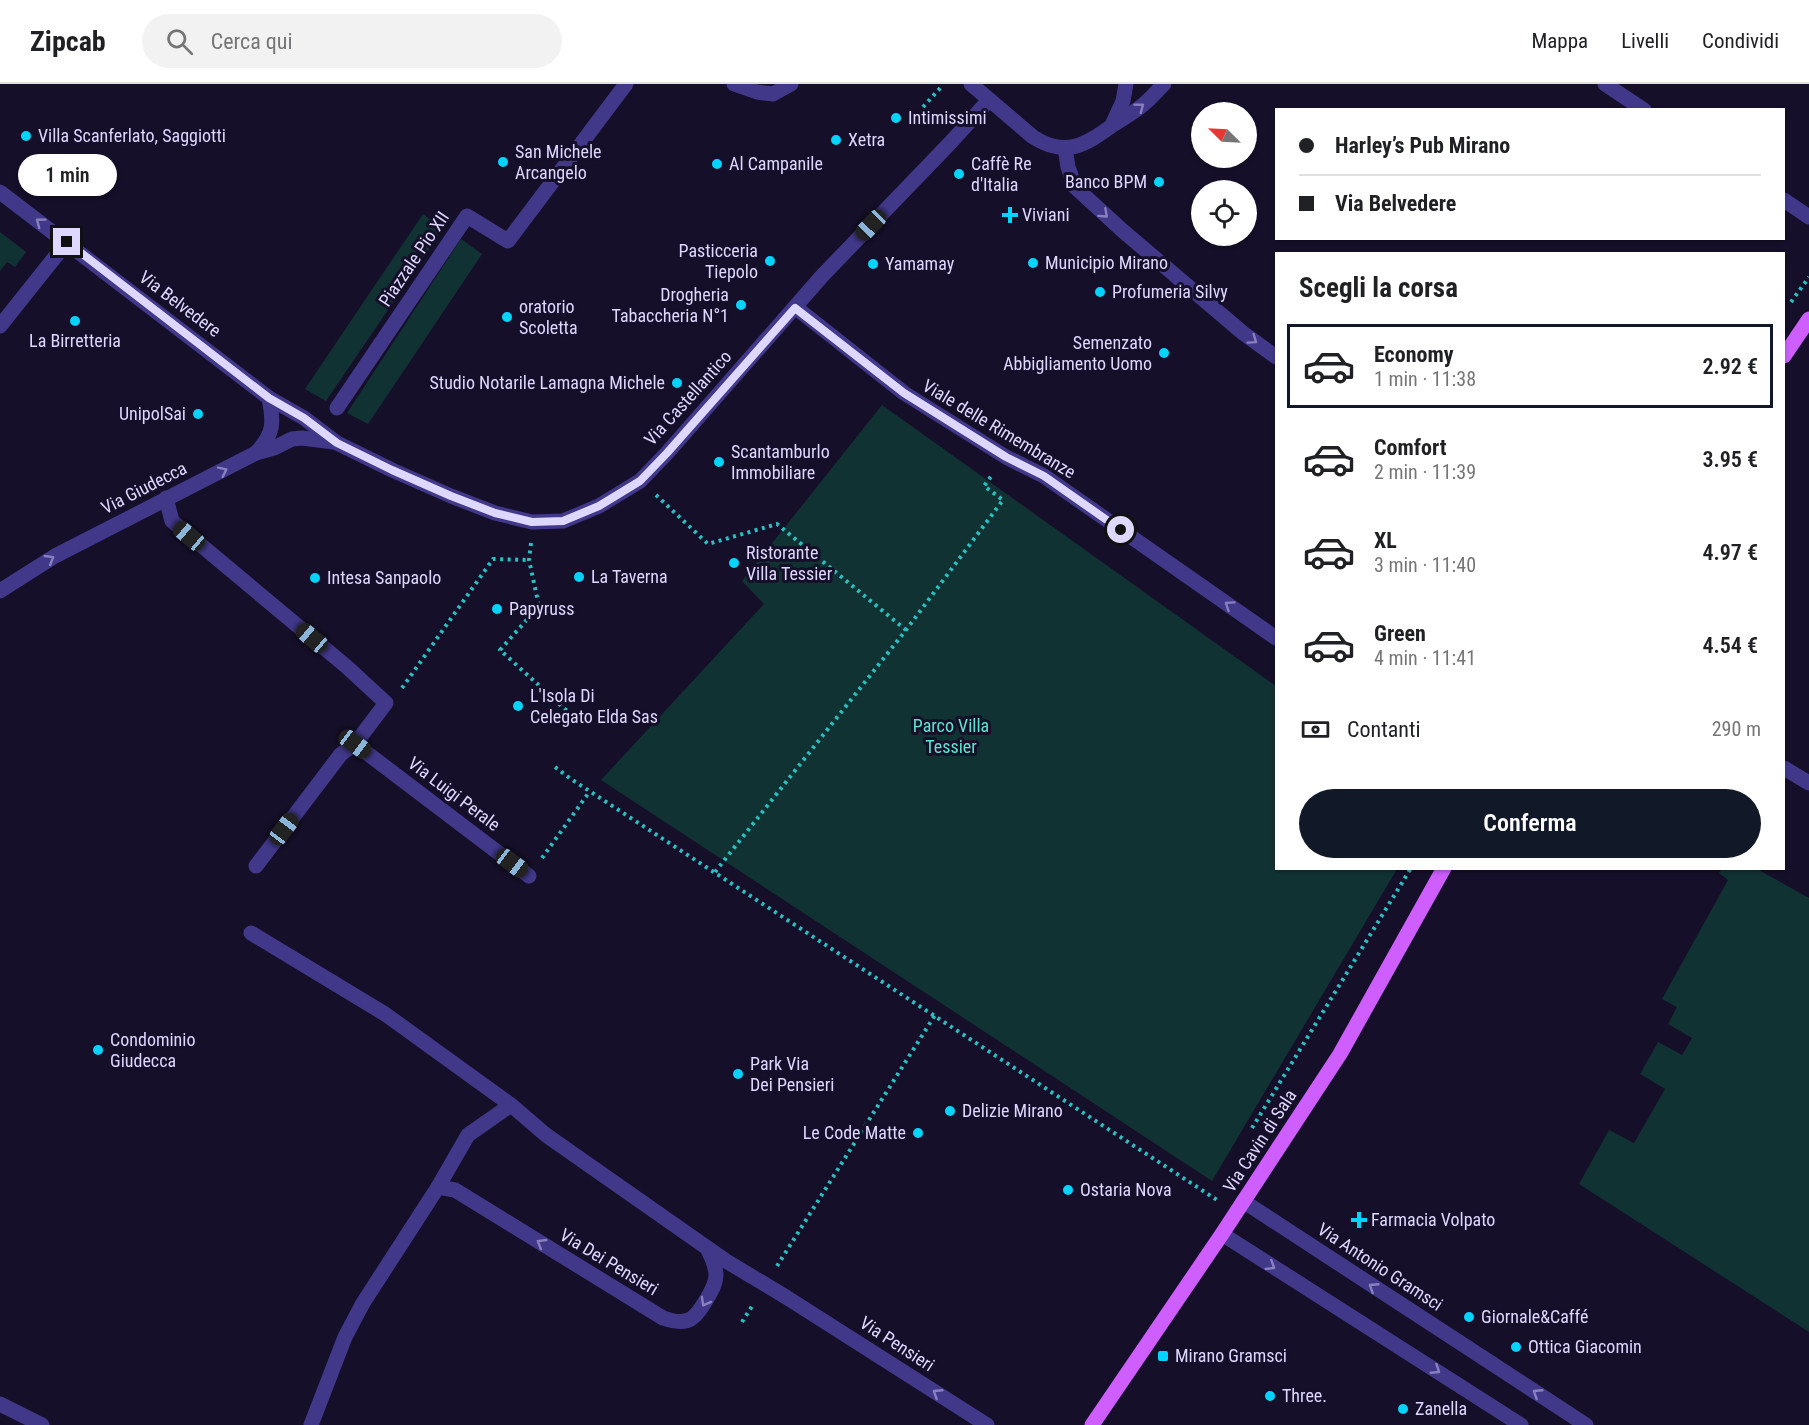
<!DOCTYPE html>
<html lang="it">
<meta charset="utf-8">
<style>
body{margin:0;font-family:"Roboto Condensed",sans-serif;background:#f2f2f2;color:#202124;height:100vh;display:flex;flex-direction:column;font-size:22px;white-space:nowrap}
*{box-sizing:border-box;margin:0}
p{font-size:20px;color:#757577}
.icon{flex:none;width:33px;height:33px;fill:none;stroke:currentColor;stroke-width:2;stroke-linecap:round;stroke-linejoin:round}
.map{position:relative;flex:1;overflow:hidden}
.panel{position:absolute;left:1275px;top:168px;width:510px;height:618px;display:flex;flex-direction:column;background:#fff;border-radius:0px;box-shadow:0 2px 4px #0004}
.panel>*{flex:none}
.banner{position:absolute;left:1275px;top:24px;width:510px;height:132px;border-radius:0px;box-shadow:0 2px 4px #0004;display:grid;align-content:center;height:132px;padding:0 24px;background:#fff}
.needle{width:39px;rotate:294deg}
.controls{position:absolute;left:1191px;top:18px;display:grid;gap:12px}
.controls a{display:grid;place-items:center;width:66px;height:66px;border-radius:50%;background:#fff;box-shadow:0 2px 4px #0004;font-size:30px}
.end{position:absolute;width:27px;height:27px;margin:-14px;border:8px solid #ded7ff;background:#111;box-shadow:0 0 0 3px #111}
.from{border-radius:50%}
.bubble{position:absolute;height:42px;border-radius:21px;background:#fff;box-shadow:0 2px 4px #0004;font-size:20px;font-weight:600;line-height:42px;text-align:center}
.car{position:absolute;width:18px;height:36px;margin:-18px -9px;border-radius:8px;box-shadow:0 0 4px 2px #0007;background:linear-gradient(#222 24%,#8ab4d8 0 40%,#222 0 76%,#8ab4d8 0 86%,#222 0)}
.banner b{display:flex;align-items:center;gap:21px;height:57px;font-size:22px}
.banner b+b{border-top:2px solid #e0e0e0}
.banner i{width:15px;height:15px;background:#202124}
ul{padding:0;list-style:none}
li{display:flex;align-items:center;gap:18px;height:84px;margin:0 12px 9px;padding:0 12px;border:3px solid transparent;border-radius:0px}
li div{flex:1}
li b{display:block;font-size:22px}
li em{font-style:normal;font-weight:600}
li.on{border-color:#111827}
li>.icon{width:54px;height:54px;stroke-width:1.5}
h2{padding:0 24px;font-size:27px;line-height:72px}
.pay{display:flex;align-items:center;gap:15px;height:66px;padding:0 24px;font-size:22px}
.pay p{margin-inline-start:auto}
.action{display:flex;gap:12px;margin-top:auto;padding:12px 24px}
.action a{flex:1;height:69px;border-radius:36px;background:#111827;color:#fff;font-size:24px;font-weight:600;line-height:69px;text-align:center}
header{display:flex;align-items:center;gap:36px;box-sizing:border-box;height:84px;padding:0 30px;background:#fff;border-bottom:2px solid #e0e0e0}
header strong{font-size:28px}
nav{display:flex;gap:33px;margin-inline-start:auto;font-size:21px}
.search{width:420px;height:54px;background:#f2f2f2;display:flex;align-items:center;gap:15px;box-sizing:border-box;padding:0 21px;border-radius:33px;color:#757577;font-size:22px}
.map>svg:first-child{display:block}
</style>
<header>
<strong>Zipcab</strong>
<div class="search"><svg class="icon" aria-label="search" viewBox="0 0 24 24"><circle cx="10" cy="10" r="6"/><path d="M15 15l6 6"/></svg>Cerca qui</div>
<nav><a>Mappa</a><a>Livelli</a><a>Condividi</a></nav>
</header>
<div class="map">
<svg width="1809" height="1341" viewBox="0 0 1809 1341">
<rect width="100%" height="100%" fill="#150f29"/>
<g fill="#113233">
<path d="M423,130L443,145L326,317L305,305Z"/>
<path d="M0,148L26,168L15,183L7,178L0,187Z"/>
<path d="M461,155L482,170L368,340L347,329Z"/>
<path d="M882,321L1276,602V784L1397,785L1212,1097L601,696L764,520L742,497Z"/>
<path d="M1722,785H1757L1809,814V1248L1579,1100L1609,1046L1634,1059L1665,1005L1640,990L1658,958L1682,971L1692,954L1668,940L1677,923L1662,915L1728,796L1719,789Z"/>
</g>
<g fill="none" stroke-linecap="round" stroke-linejoin="round">
<g stroke="#2abfc0" stroke-width="4" stroke-dasharray="3 4.5" stroke-linecap="butt">
<path d="M923,23L943,1"/>
<path d="M1791,218L1809,193"/>
<path d="M656,411L708,460L777,440L906,546"/>
<path d="M531,459L529,476L539,522L500,566L577,636"/>
<path d="M402,604L493,475L529,476"/>
<path d="M555,683L571,695L1217,1116"/>
<path d="M542,774L590,707"/>
<path d="M715,788L906,546L1003,416L984,402L992,391"/>
<path d="M1252,1044L1411,784"/>
<path d="M777,1182L935,931"/>
<path d="M742,1238L754,1219"/>
</g>
<g stroke="#41388a" stroke-width="15">
<path d="M734,0L757,8L773,10L791,0"/>
<path d="M971,0L1033,53C1066,74 1085,61 1113,41C1123,34 1135,28 1144,20C1151,14 1157,7 1164,0"/>
<path d="M1605,0L1644,26"/>
<path d="M1112,41L1123,17L1126,0"/>
<path d="M1065,64L1068,83L1075,103L1123,147L1243,249L1276,273"/>
<path d="M0,108L269,314L304,334L337,359L392,386L451,412L495,429L532,438L563,437L599,422L640,397L667,369L822,192L952,57L989,16"/>
<path d="M1784,116L1809,133"/>
<path d="M795,223L904,309L1006,373L1044,392L1276,554"/>
<path d="M0,242L67,158"/>
<path d="M337,324L467,132L508,157L626,0"/>
<path d="M256,369L274,364L292,355L302,354L334,358"/>
<path d="M166,414L172,437L347,583L386,619L355,660L529,792"/>
<path d="M0,507L55,472L256,369C274,350 274,339 269,314"/>
<path d="M1784,684L1809,699"/>
<path d="M256,782L341,670L355,660"/>
<path d="M251,849L385,930L511,1021"/>
<path d="M438,1103L455,1106L663,1234C689,1243 695,1235 708,1213C712,1206 716,1199 716,1191C716,1182 711,1172 707,1164"/>
<path d="M1243,1117L1586,1341"/>
<path d="M1222,1150L1521,1341"/>
<path d="M0,1320L42,1341"/>
<path d="M311,1341L345,1253L363,1219L438,1103L468,1051L511,1021L546,1051L726,1177L786,1213L987,1341"/>
</g>
<g stroke="#ce5eff" stroke-width="15">
<path d="M1784,272L1809,235"/>
<path d="M1092,1341L1222,1150L1340,970L1444,784"/>
</g>
</g>
<defs><path id="oneway-chevron" d="M-2-3.5L2.5 0L-2 3.5" fill="none" stroke-width="1.6" stroke-linecap="round" stroke-linejoin="round" transform="scale(1.5)"/></defs>
<g stroke="#8880bf">
<use href="#oneway-chevron" transform="translate(1140 23) rotate(-37)"/>
<use href="#oneway-chevron" transform="translate(1104 130) rotate(42)"/>
<use href="#oneway-chevron" transform="translate(40 138) rotate(-143)"/>
<use href="#oneway-chevron" transform="translate(1253 256) rotate(35)"/>
<use href="#oneway-chevron" transform="translate(223 387) rotate(-26)"/>
<use href="#oneway-chevron" transform="translate(50 475) rotate(-31)"/>
<use href="#oneway-chevron" transform="translate(1229 521) rotate(-145)"/>
<use href="#oneway-chevron" transform="translate(541 1159) rotate(-149)"/>
<use href="#oneway-chevron" transform="translate(1271 1182) rotate(32)"/>
<use href="#oneway-chevron" transform="translate(1373 1203) rotate(-147)"/>
<use href="#oneway-chevron" transform="translate(705 1218) rotate(119)"/>
<use href="#oneway-chevron" transform="translate(1436 1286) rotate(33)"/>
<use href="#oneway-chevron" transform="translate(937 1309) rotate(-147)"/>
<use href="#oneway-chevron" transform="translate(1537 1309) rotate(-147)"/>
</g>
<g fill="none" stroke-linecap="round" stroke-linejoin="round">
<path stroke="#ded7ff" stroke-width="8" d="M67,158L269,314L304,334L337,359L392,386L451,412L495,429L532,438L563,437L599,422L640,397L667,369L795,224L904,309L1006,373L1044,392L1121,446"/>
</g>
<g fill="#03d4ff" stroke="#150f29" stroke-width="2">
<circle cx="896" cy="34" r="6"/>
<circle cx="26" cy="52" r="6"/>
<circle cx="836" cy="56" r="6"/>
<circle cx="503" cy="78" r="6"/>
<circle cx="717" cy="80" r="6"/>
<circle cx="959" cy="90" r="6"/>
<circle cx="1159" cy="98" r="6"/>
<path d="M1007 122h6v6h6v6h-6v6h-6v-6h-6v-6h6z"/>
<circle cx="770" cy="177" r="6"/>
<circle cx="1033" cy="179" r="6"/>
<circle cx="873" cy="180" r="6"/>
<circle cx="1100" cy="208" r="6"/>
<circle cx="741" cy="221" r="6"/>
<circle cx="507" cy="233" r="6"/>
<circle cx="75" cy="237" r="6"/>
<circle cx="1164" cy="269" r="6"/>
<circle cx="677" cy="299" r="6"/>
<circle cx="198" cy="330" r="6"/>
<circle cx="719" cy="378" r="6"/>
<circle cx="734" cy="479" r="6"/>
<circle cx="579" cy="493" r="6"/>
<circle cx="315" cy="494" r="6"/>
<circle cx="497" cy="525" r="6"/>
<circle cx="518" cy="622" r="6"/>
<circle cx="98" cy="966" r="6"/>
<circle cx="738" cy="990" r="6"/>
<circle cx="950" cy="1027" r="6"/>
<circle cx="918" cy="1049" r="6"/>
<circle cx="1068" cy="1106" r="6"/>
<path d="M1356 1127h6v6h6v6h-6v6h-6v-6h-6v-6h6z"/>
<circle cx="1469" cy="1233" r="6"/>
<circle cx="1516" cy="1263" r="6"/>
<rect x="1157" y="1266" width="12" height="12" rx="3"/>
<circle cx="1270" cy="1312" r="6"/>
<circle cx="1403" cy="1325" r="6"/>
</g>
<g text-anchor="middle" stroke-width="6" stroke-linejoin="round" paint-order="stroke">
<g font-size="18" fill="#ded7ff" stroke="#150f29" text-anchor="start">
<text x="908" y="40">Intimissimi</text>
<text x="38" y="58">Villa Scanferlato, Saggiotti</text>
<text x="848" y="62">Xetra</text>
<text x="515" y="74">San Michele<tspan x="515" dy="21">Arcangelo</tspan></text>
<text x="729" y="86">Al Campanile</text>
<text x="971" y="86">Caffè Re<tspan x="971" dy="21">d'Italia</tspan></text>
<text x="1147" y="104" text-anchor="end">Banco BPM</text>
<text x="1022" y="137">Viviani</text>
<text x="758" y="173" text-anchor="end">Pasticceria<tspan x="758" dy="21">Tiepolo</tspan></text>
<text x="1045" y="185">Municipio Mirano</text>
<text x="885" y="186">Yamamay</text>
<text x="1112" y="214">Profumeria Silvy</text>
<text x="729" y="217" text-anchor="end">Drogheria<tspan x="729" dy="21">Tabaccheria N°1</tspan></text>
<text x="519" y="229">oratorio<tspan x="519" dy="21">Scoletta</tspan></text>
<text x="75" y="263" text-anchor="middle">La Birretteria</text>
<text x="1152" y="265" text-anchor="end">Semenzato<tspan x="1152" dy="21">Abbigliamento Uomo</tspan></text>
<text x="665" y="305" text-anchor="end">Studio Notarile Lamagna Michele</text>
<text x="186" y="336" text-anchor="end">UnipolSai</text>
<text x="731" y="374">Scantamburlo<tspan x="731" dy="21">Immobiliare</tspan></text>
<text x="746" y="475">Ristorante<tspan x="746" dy="21">Villa Tessier</tspan></text>
<text x="591" y="499">La Taverna</text>
<text x="327" y="500">Intesa Sanpaolo</text>
<text x="509" y="531">Papyruss</text>
<text x="530" y="618">L'Isola Di<tspan x="530" dy="21">Celegato Elda Sas</tspan></text>
<text x="110" y="962">Condominio<tspan x="110" dy="21">Giudecca</tspan></text>
<text x="750" y="986">Park Via<tspan x="750" dy="21">Dei Pensieri</tspan></text>
<text x="962" y="1033">Delizie Mirano</text>
<text x="906" y="1055" text-anchor="end">Le Code Matte</text>
<text x="1080" y="1112">Ostaria Nova</text>
<text x="1371" y="1142">Farmacia Volpato</text>
<text x="1481" y="1239">Giornale&amp;Caffé</text>
<text x="1528" y="1269">Ottica Giacomin</text>
<text x="1175" y="1278">Mirano Gramsci</text>
<text x="1282" y="1318">Three.</text>
<text x="1415" y="1331">Zanella</text>
</g>
<g font-size="18" fill="#ded7ff" stroke="#150f29">
<text transform="translate(414 175) rotate(-56)" y="6">Piazzale Pio XII</text>
<text transform="translate(180 220) rotate(37)" y="6">Via Belvedere</text>
<text transform="translate(688 314) rotate(-48)" y="6">Via Castellantico</text>
<text transform="translate(999 345) rotate(31)" y="6">Viale delle Rimembranze</text>
<text transform="translate(144 404) rotate(-27)" y="6">Via Giudecca</text>
<text transform="translate(454 710) rotate(37)" y="6">Via Luigi Perale</text>
<text transform="translate(1260 1057) rotate(-57)" y="6">Via Cavin di Sala</text>
<text transform="translate(609 1178) rotate(31)" y="6">Via Dei Pensieri</text>
<text transform="translate(1380 1183) rotate(33)" y="6">Via Antonio Gramsci</text>
<text transform="translate(897 1260) rotate(33)" y="6">Via Pensieri</text>
</g>
<g font-size="18" fill="#5ce6cd" stroke="#150f29">
<text x="951" y="648">Parco Villa<tspan x="951" dy="21">Tessier</tspan></text>
</g>
</g>
</svg>
<div class="controls">
<a><svg class="needle" viewBox="-14 -14 28 28"><path d="M0-13l5 13h-10z" fill="#e53935"/><path d="M0 13l5-13h-10z" fill="#757577"/></svg></a>
<a><svg class="icon" aria-label="locate" viewBox="0 0 24 24"><circle cx="12" cy="12" r="6"/><path d="M12 2v4M12 18v4M2 12h4M18 12h4"/></svg></a>
</div>
<i class="end from" style="left:1121px;top:446px"></i>
<i class="end" style="left:67px;top:158px"></i>
<div class="bubble" style="left:18px;top:70px;width:99px">1 min</div>
<i class="car" style="left:871px;top:141px;rotate:224deg"></i>
<i class="car" style="left:189px;top:452px;rotate:310deg"></i>
<i class="car" style="left:312px;top:554px;rotate:310deg"></i>
<i class="car" style="left:355px;top:660px;rotate:127deg"></i>
<i class="car" style="left:284px;top:745px;rotate:37deg"></i>
<i class="car" style="left:512px;top:779px;rotate:127deg"></i>
<div class="banner">
<b><i class="from"></i>Harley’s Pub Mirano</b>
<b><i></i>Via Belvedere</b>
</div>
<section class="panel">
<h2>Scegli la corsa</h2>
<ul>
<li class="on"><svg class="icon" aria-label="car" viewBox="0 0 24 24"><path d="M5 17H2v-5l4-1 3-4h7l3 4 3 1v5h-3M9 17h6M6 11h13"/><circle cx="7" cy="17" r="2"/><circle cx="17" cy="17" r="2"/></svg><div><b>Economy</b><p>1 min · 11:38</p></div><em>2.92 €</em></li>
<li><svg class="icon" aria-label="car" viewBox="0 0 24 24"><path d="M5 17H2v-5l4-1 3-4h7l3 4 3 1v5h-3M9 17h6M6 11h13"/><circle cx="7" cy="17" r="2"/><circle cx="17" cy="17" r="2"/></svg><div><b>Comfort</b><p>2 min · 11:39</p></div><em>3.95 €</em></li>
<li><svg class="icon" aria-label="car" viewBox="0 0 24 24"><path d="M5 17H2v-5l4-1 3-4h7l3 4 3 1v5h-3M9 17h6M6 11h13"/><circle cx="7" cy="17" r="2"/><circle cx="17" cy="17" r="2"/></svg><div><b>XL</b><p>3 min · 11:40</p></div><em>4.97 €</em></li>
<li><svg class="icon" aria-label="car" viewBox="0 0 24 24"><path d="M5 17H2v-5l4-1 3-4h7l3 4 3 1v5h-3M9 17h6M6 11h13"/><circle cx="7" cy="17" r="2"/><circle cx="17" cy="17" r="2"/></svg><div><b>Green</b><p>4 min · 11:41</p></div><em>4.54 €</em></li>
</ul>
<div class="pay"><svg class="icon" aria-label="cash" viewBox="0 0 24 24"><path d="M3 7h18v10H3z"/><circle cx="12" cy="12" r="2"/></svg>Contanti<p>290 m</p></div>
<div class="action"><a>Conferma</a></div>
</section>
</div>
